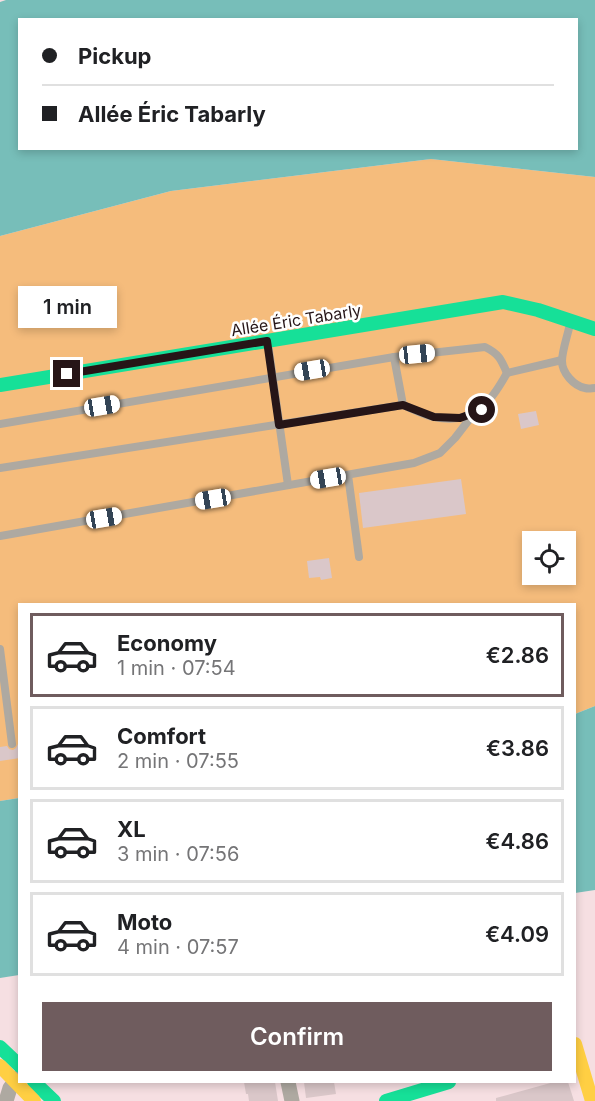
<!DOCTYPE html>
<meta charset="utf-8">
<style>
body{margin:0;font-family:Inter,sans-serif;background:#f6f6f6;color:#202124;height:100vh;display:flex;flex-direction:column;font-size:22px;white-space:nowrap}
*{box-sizing:border-box;margin:0}
p{font-size:20px;color:#757577}
.icon{flex:none;width:33px;height:33px;fill:none;stroke:currentColor;stroke-width:2;stroke-linecap:round;stroke-linejoin:round}
.map{position:relative;flex:1;overflow:hidden}
.panel{position:absolute;left:18px;top:603px;width:558px;height:480px;display:flex;flex-direction:column;background:#fff;border-radius:0px;box-shadow:0 3px 9px #0003}
.panel>*{flex:none}
.banner{position:absolute;left:18px;top:18px;width:560px;height:132px;border-radius:0px;box-shadow:0 3px 9px #0003;display:grid;align-content:center;height:132px;padding:0 24px;background:#fff}
.controls{position:absolute;left:522px;top:531px;display:grid;gap:12px}
.controls a{display:grid;place-items:center;width:54px;height:54px;border-radius:0px;background:#fff;box-shadow:0 3px 9px #0003;font-size:30px}
.end{position:absolute;width:27px;height:27px;margin:-14px;border:8px solid #261517;background:#fff;box-shadow:0 0 0 3px #fff}
.from{border-radius:50%}
.bubble{position:absolute;height:42px;border-radius:0px;background:#fff;box-shadow:0 3px 9px #0003;font-size:20px;font-weight:600;line-height:42px;text-align:center}
.car{position:absolute;width:18px;height:36px;margin:-18px -9px;border-radius:8px;box-shadow:0 0 4px 2px #0007;background:linear-gradient(#fff 24%,#345 0 40%,#fff 0 76%,#345 0 86%,#fff 0)}
.banner b{display:flex;align-items:center;gap:21px;height:57px;font-size:22px}
.banner b+b{border-top:2px solid #e0e0e0}
.banner i{width:15px;height:15px;background:#202124}
ul{padding:10px 0 0;list-style:none}
li{display:flex;align-items:center;gap:18px;height:84px;margin:0 12px 9px;padding:0 12px;border:3px solid #e0e0e0;border-radius:0px}
li div{flex:1}
li b{display:block;font-size:22px}
li em{font-style:normal;font-weight:600}
li.current{border-color:#6f5c5e}
li>.icon{width:54px;height:54px;stroke-width:1.5}
.button{display:flex;gap:12px;margin-top:auto;padding:12px 24px}
.button a{flex:1;height:69px;border-radius:0px;background:#6f5c5e;color:#fff;font-size:24px;font-weight:600;line-height:69px;text-align:center}
.map>svg:first-child{display:block}
</style>
<div class="map">
<svg width="595" height="1101" viewBox="0 0 595 1101">
<rect width="100%" height="100%" fill="#f6dfe2"/>
<path fill="#f5bc7c" fill-rule="evenodd" d="M431,159L595,177V706L575,714L574,604H20L19,798L0,801V236L171,191ZM532,542H566V574H532Z"/>
<g fill="#77beb9" fill-rule="evenodd">
<path d="M6,0H595V177L431,159L171,191L0,236V2ZM20,20H576V148H20Z"/>
<path d="M595,706V890L575,893V714Z"/>
<path d="M19,798V975L0,978V801Z"/>
</g>
<g fill="#dac7c9">
<path d="M536,411L539,425L521,429L518,414Z"/>
<path d="M461,479L466,514L363,528L359,493Z"/>
<path d="M329,558L332,578L321,580L320,577L309,578L307,561Z"/>
<path d="M18,744H20V758L0,761V747L7,746L9,749L13,750L16,748Z"/>
<path d="M244,1082H275L278,1101H249L248,1094H246Z"/>
<path d="M304,1082H334L336,1094L306,1098Z"/>
<path d="M554,1082H568L574,1101H496V1098Z"/>
</g>
<g fill="none" stroke-linecap="round" stroke-linejoin="round">
<g stroke="#aea9a1" stroke-width="8">
<path d="M570,324C568,334 562,351 562,361C562,373 574,386 585,388C589,389 592,388 595,388"/>
<path d="M268,344L288,485"/>
<path d="M403,405L394,357L485,347C499,354 501,359 507,373"/>
<path d="M0,424L394,357"/>
<path d="M0,468L403,405C413,409 423,415 434,417C474,425 490,404 507,373L562,360"/>
<path d="M348,475L359,557"/>
<path d="M0,536L414,463L440,453L455,438L475,412"/>
<path d="M0,649L12,744"/>
</g>
<g stroke="#aea9a1" stroke-width="15">
<path d="M288,1082L292,1101"/>
<path d="M6,1101L10,1088L20,1076"/>
</g>
<g stroke="#16e098" stroke-width="14">
<path d="M0,385L503,302L538,310L595,329"/>
<path d="M0,1047L20,1066"/>
<path d="M34,1082L54,1101"/>
<path d="M386,1101L449,1082"/>
</g>
<g stroke="#ffcf43" stroke-width="14">
<path d="M575,1044L592,1101"/>
<path d="M0,1066L34,1101"/>
</g>
</g>
<g fill="none" stroke-linecap="round" stroke-linejoin="round">
<path stroke="#261517" stroke-width="8" d="M67,374L267,341L279,425L403,405L434,417L460,418L482,410"/>
</g>
<g text-anchor="middle" stroke-width="5" stroke-linejoin="round" paint-order="stroke">
<g font-size="16" fill="#261517" stroke="#fff">
<text transform="translate(296 320) rotate(-9)" y="6">Allée Éric Tabarly</text>
</g>
</g>
</svg>
<div class="controls">
<a><svg class="icon" aria-label="locate" viewBox="0 0 24 24"><circle cx="12" cy="12" r="6"/><path d="M12 2v4M12 18v4M2 12h4M18 12h4"/></svg></a>
</div>
<i class="end from" style="left:482px;top:410px"></i>
<i class="end" style="left:67px;top:374px"></i>
<div class="bubble" style="left:18px;top:286px;width:99px">1 min</div>
<i class="car" style="left:417px;top:354px;rotate:84deg"></i>
<i class="car" style="left:312px;top:370px;rotate:260deg"></i>
<i class="car" style="left:102px;top:406px;rotate:80deg"></i>
<i class="car" style="left:328px;top:478px;rotate:260deg"></i>
<i class="car" style="left:213px;top:499px;rotate:261deg"></i>
<i class="car" style="left:104px;top:518px;rotate:80deg"></i>
<div class="banner">
<b><i class="from"></i>Pickup</b>
<b><i></i>Allée Éric Tabarly</b>
</div>
<section class="panel">
<ul>
<li class="current"><svg class="icon" aria-label="car" viewBox="0 0 24 24"><path d="M5 17H2v-5l4-1 3-4h7l3 4 3 1v5h-3M9 17h6M6 11h13"/><circle cx="7" cy="17" r="2"/><circle cx="17" cy="17" r="2"/></svg><div><b>Economy</b><p>1 min · 07:54</p></div><em>€2.86</em></li>
<li><svg class="icon" aria-label="car" viewBox="0 0 24 24"><path d="M5 17H2v-5l4-1 3-4h7l3 4 3 1v5h-3M9 17h6M6 11h13"/><circle cx="7" cy="17" r="2"/><circle cx="17" cy="17" r="2"/></svg><div><b>Comfort</b><p>2 min · 07:55</p></div><em>€3.86</em></li>
<li><svg class="icon" aria-label="car" viewBox="0 0 24 24"><path d="M5 17H2v-5l4-1 3-4h7l3 4 3 1v5h-3M9 17h6M6 11h13"/><circle cx="7" cy="17" r="2"/><circle cx="17" cy="17" r="2"/></svg><div><b>XL</b><p>3 min · 07:56</p></div><em>€4.86</em></li>
<li><svg class="icon" aria-label="car" viewBox="0 0 24 24"><path d="M5 17H2v-5l4-1 3-4h7l3 4 3 1v5h-3M9 17h6M6 11h13"/><circle cx="7" cy="17" r="2"/><circle cx="17" cy="17" r="2"/></svg><div><b>Moto</b><p>4 min · 07:57</p></div><em>€4.09</em></li>
</ul>
<div class="button"><a>Confirm</a></div>
</section>
</div>
